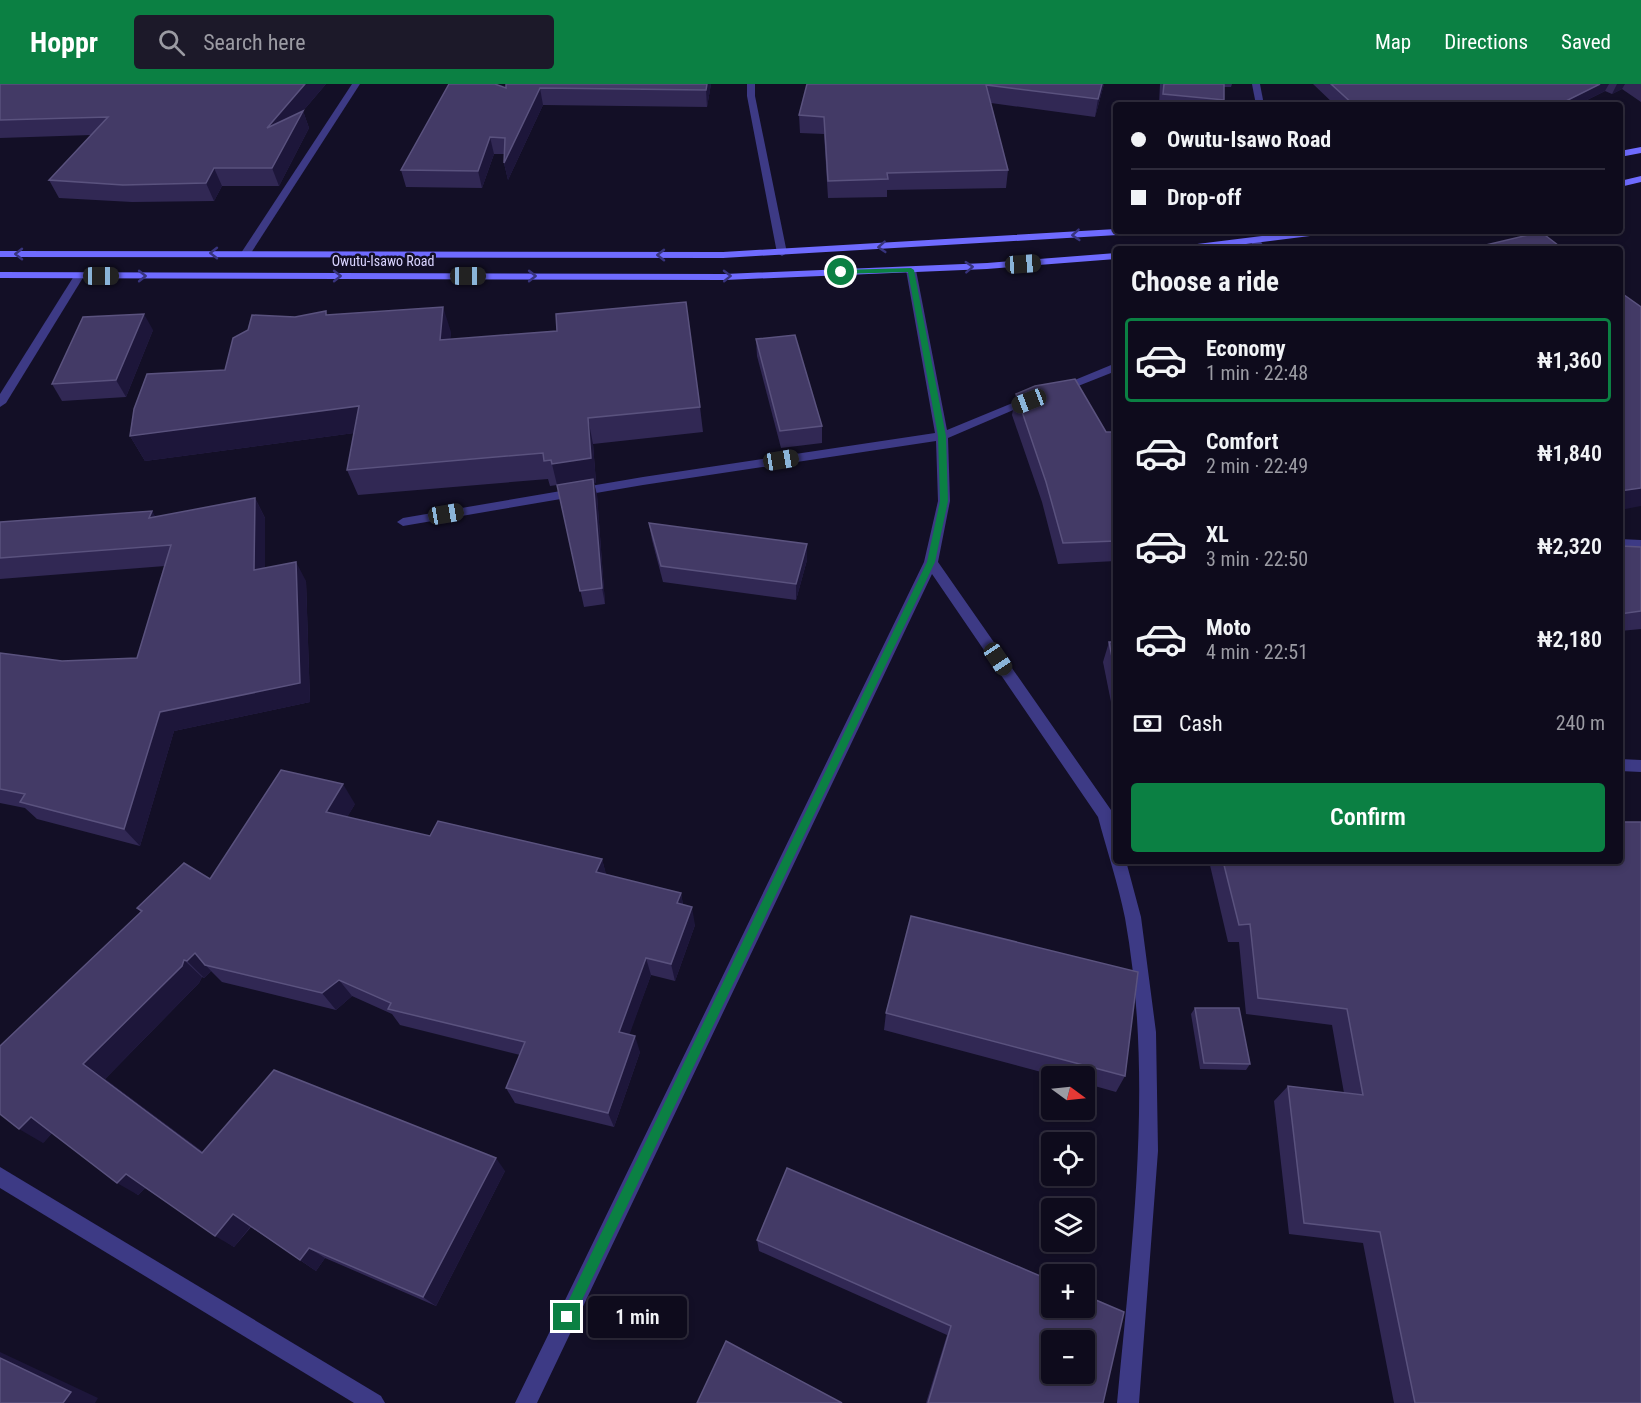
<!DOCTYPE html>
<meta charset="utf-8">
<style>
body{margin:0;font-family:"Roboto Condensed",sans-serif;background:#1c1929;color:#f1f3f6;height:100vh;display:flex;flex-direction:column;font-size:22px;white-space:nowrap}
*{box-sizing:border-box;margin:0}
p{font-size:20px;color:#9b9ba3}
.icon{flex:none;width:33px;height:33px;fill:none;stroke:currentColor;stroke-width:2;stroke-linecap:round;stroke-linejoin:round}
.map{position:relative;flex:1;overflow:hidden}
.sheet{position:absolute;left:1113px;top:162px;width:510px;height:618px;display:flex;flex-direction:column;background:#0e0b1c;border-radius:6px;box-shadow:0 3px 9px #0003,0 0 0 2px #2e2b3b}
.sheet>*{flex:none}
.guide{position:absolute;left:1113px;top:18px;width:510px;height:132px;border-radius:6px;box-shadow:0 3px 9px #0003,0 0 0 2px #2e2b3b;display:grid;align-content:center;height:132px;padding:0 18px;background:#0e0b1c}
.needle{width:39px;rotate:105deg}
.controls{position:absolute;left:1041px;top:982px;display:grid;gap:12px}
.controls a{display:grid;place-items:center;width:54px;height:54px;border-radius:6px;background:#0e0b1c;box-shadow:0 3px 9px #0003,0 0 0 2px #2e2b3b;font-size:30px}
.end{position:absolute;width:27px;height:27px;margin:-14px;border:8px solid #0b8043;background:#fff;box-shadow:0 0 0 3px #fff}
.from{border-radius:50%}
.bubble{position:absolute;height:42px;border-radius:6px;background:#0e0b1c;box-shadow:0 3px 9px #0003,0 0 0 2px #2e2b3b;font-size:20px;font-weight:600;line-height:42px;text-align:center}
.car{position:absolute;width:18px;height:36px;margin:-18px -9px;border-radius:8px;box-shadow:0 0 4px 2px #0007;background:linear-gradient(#222 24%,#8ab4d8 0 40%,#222 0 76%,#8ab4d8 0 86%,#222 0)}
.guide b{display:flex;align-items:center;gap:21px;height:57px;font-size:22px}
.guide b+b{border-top:2px solid #2e2b3b}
.guide i{width:15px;height:15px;background:#f1f3f6}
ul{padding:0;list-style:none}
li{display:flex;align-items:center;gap:18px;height:84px;margin:0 12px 9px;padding:0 6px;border:3px solid transparent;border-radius:6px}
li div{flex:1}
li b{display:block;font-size:22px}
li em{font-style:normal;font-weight:600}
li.active{border-color:#0b8043}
li>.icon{width:54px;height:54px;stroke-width:1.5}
h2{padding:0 18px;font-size:27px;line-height:72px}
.pay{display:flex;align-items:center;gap:15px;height:66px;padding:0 18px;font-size:22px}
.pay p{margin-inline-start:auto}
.primary-button{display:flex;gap:12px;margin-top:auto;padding:12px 18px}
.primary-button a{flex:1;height:69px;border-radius:6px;background:#0b8043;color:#fff;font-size:24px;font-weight:600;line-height:69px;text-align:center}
header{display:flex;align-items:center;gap:36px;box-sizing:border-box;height:84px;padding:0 30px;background:#0b8043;color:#fff}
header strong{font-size:28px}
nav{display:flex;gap:33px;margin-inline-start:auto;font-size:21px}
.search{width:420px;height:54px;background:#1c1929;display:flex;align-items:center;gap:15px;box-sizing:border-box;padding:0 21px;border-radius:6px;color:#9b9ba3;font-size:22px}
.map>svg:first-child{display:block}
</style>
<header>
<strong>Hoppr</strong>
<div class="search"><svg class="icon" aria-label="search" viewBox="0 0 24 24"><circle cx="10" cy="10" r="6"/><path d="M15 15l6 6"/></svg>Search here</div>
<nav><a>Map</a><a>Directions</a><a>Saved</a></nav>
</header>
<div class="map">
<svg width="1641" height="1319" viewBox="0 0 1641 1319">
<rect width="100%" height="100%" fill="#130f26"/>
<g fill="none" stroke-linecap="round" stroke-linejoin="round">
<g fill="#3d3a85" fill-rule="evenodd">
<path d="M352,0H360L251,169L242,171L241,169Z"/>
<path d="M747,0H755V12L787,169L782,172L777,169L747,12Z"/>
<path d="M1252,0H1260L1264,21H1256Z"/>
<path d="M1255,154L1259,155L1266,165H1256L1250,157Z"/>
<path d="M911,183L916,186L947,346L1027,313L1031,312L1037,316L948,354L950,417L938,478L1111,726L1116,742V777H1126L1141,833L1156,948L1158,1067L1139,1319H1117C1132,1158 1154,995 1125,834C1118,799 1107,767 1098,733L932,490L537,1319H515L924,478L938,417L936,357L643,401L403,442L397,438L403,434L643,393L935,349L906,186Z"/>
<path d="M79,189L84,192L6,319L0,323V310L74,192Z"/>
<path d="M1116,279V287L1063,308H1055L1053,305Z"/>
<path d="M1620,455L1641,456V466L1620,465Z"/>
<path d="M1620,675L1641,676V688L1620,687Z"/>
<path d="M0,1083L381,1312L385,1319H354L0,1104Z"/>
</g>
<g fill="#6f6bff" fill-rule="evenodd">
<path d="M1641,63V69L1620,73V67Z"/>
<path d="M1641,92V98L1620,103V97Z"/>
<path d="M1116,145V147H1140L1135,150L723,174L0,173V167L723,168Z"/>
<path d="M1301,147H1331L1326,150L1206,165H1176L1181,162Z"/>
<path d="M1116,169V175L987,185L725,196L0,194V188L725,190L987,179Z"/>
</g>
</g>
<g fill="#312854">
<path d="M0,0H326L303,27L309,44L279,102H222L214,117L132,118L59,114L49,96L91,51L0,54Z"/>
<path d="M711,0L707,23L543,21L508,96L504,79V70H494L482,104L406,103L401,86L506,4Z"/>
<path d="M807,0H1104L1095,33L991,19L1008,86L1006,104L887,106V113L828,114L824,50L800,49L799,31Z"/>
<path d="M1160,0H1232L1231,3H1224V16L1223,21H1159Z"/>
<path d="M1313,0H1641V18L1622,5L1612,10L1605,7L1577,21H1335Z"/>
<path d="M328,231L451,248L450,255L700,323L703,348L593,360L596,399H594L597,411L605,520L584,523L557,401L550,402L548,395L358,411L347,386L354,349L145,377L130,352L225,286L295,233Z"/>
<path d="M153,246L126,313L62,317L52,300Z"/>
<path d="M756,255L822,342V359L781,364L757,272Z"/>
<path d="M1016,310L1106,348H1116V477L1058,480L1042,418L1012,331Z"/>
<path d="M255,414L265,434V484L306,497L310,618L174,647L140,762L37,735L25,724L0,719V569L62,577L137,574L165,482L0,495V438L152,427L155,433Z"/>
<path d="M649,440L807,460V476L796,516L663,498L652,456Z"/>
<path d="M1620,462L1641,463V545L1620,547Z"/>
<path d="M1109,558H1116V643L1103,578Z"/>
<path d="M355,720L347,733L430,752L602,775L606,791L681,809L683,821L695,841L675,897L651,891L629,950L640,968L614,1043L515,1019L506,1004L520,971L400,941L392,930L352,912L336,926L222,898L211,887L204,894L202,893L199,899L105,995L203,1068L505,1087L436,1222L325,1174L316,1187L251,1143L234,1163L145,1104L138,1111L52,1049L43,1059L141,828L137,824L210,795Z"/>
<path d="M1209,777H1620L1641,1319H1394L1363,1159L1289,1150L1274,1017L1288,1002L1344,1009L1332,941L1246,930L1239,858H1228Z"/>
<path d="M1195,924L1250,980L1246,986L1200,985L1191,930Z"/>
<path d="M886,929L1125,992L1116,1008L1084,999V993H1060L884,946Z"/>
<path d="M787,1084L1103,1319H926L947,1251L759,1167L757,1156Z"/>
</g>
<g fill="#1d163a">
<path d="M305,0H326L303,27L309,44L279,102L272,84L267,44Z"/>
<path d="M707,0H711L707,23L706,6Z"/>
<path d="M1102,0H1104L1095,33L1098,15Z"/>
<path d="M1600,0H1609L1605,7L1577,21H1558Z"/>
<path d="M1617,0H1625L1622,5L1612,10Z"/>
<path d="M540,4L543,21L508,96L504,79Z"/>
<path d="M490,53L494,70L482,104L478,87Z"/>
<path d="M214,84L222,102L214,117L206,99Z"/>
<path d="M443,223L451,248L448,281L440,256Z"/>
<path d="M144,230L153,246L126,313L116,296Z"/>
<path d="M359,322L369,347L145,377L130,352Z"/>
<path d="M588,334L593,360L596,399H594L597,411L605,520L602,504L558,405L552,380Z"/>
<path d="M1641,404V422L1620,426V407Z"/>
<path d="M255,414L265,434V505L254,486Z"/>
<path d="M152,427L164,447L149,434Z"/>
<path d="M807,460V476L796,516V500Z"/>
<path d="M296,478L306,497L310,618L174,647L140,762L124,745L160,628Z"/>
<path d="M343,700L355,720L339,747L326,728Z"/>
<path d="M602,775L607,794L596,788Z"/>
<path d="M681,809L684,827L677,819Z"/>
<path d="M692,823L695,841L675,897L671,880Z"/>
<path d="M195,869L211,887L204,894L187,877Z"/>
<path d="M646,874L651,891L625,963L619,948Z"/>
<path d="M184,876L202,893L199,899L105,995L221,1082L83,980Z"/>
<path d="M339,896L352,912L336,926L322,909Z"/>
<path d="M635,952L640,968L614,1043L608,1029Z"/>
<path d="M31,1033L55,1046L43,1059L19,1045Z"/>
<path d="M496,1074L505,1087L436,1222L423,1213Z"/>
<path d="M126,1090L147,1102L138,1111L117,1099Z"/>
<path d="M233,1130L251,1142L234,1163L215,1152Z"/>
<path d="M309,1164L325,1174L316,1187L300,1176Z"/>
<path d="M0,1268L98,1314L95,1319H63L0,1274Z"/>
</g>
<g fill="#433a66" stroke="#5a527e" stroke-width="1.5" fill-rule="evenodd">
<path d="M0,0H305L267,44L303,27L272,84H214L206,99L123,101L49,96L108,33L0,36Z"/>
<path d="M449,0H495L506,4V0H707L706,6L540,4L504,79L505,54L490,53L478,87L401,86Z"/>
<path d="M807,0H1102L1098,15L986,1L1008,86L887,89L888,95L828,97L824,33L799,31Z"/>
<path d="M1164,0H1224V16L1163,10Z"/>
<path d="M1331,0H1600L1558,21H1354Z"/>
<path d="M1541,148L1563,165H1469Z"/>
<path d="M1620,208L1641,223V404L1620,407Z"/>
<path d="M686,218L700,323L588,334L591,374L552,380L551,376L544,377L543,369L347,386L359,322L130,352L134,325L147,290L225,286L233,254L248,246L252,231L295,233L326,227V231L443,223L440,256L557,247L556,230Z"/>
<path d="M144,230L116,296L52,300L83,233Z"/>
<path d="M795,251L822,342L780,347L756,255Z"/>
<path d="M1075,295L1106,348H1116V457L1063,459L1046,398L1016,310L1035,302Z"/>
<path d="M593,395L602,504L580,507L557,401Z"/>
<path d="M255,414L254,486L296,478L300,599L160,628L124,745L20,718L25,710L0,705V569L62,577L137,574L171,461L0,474V438L152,427L149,434Z"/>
<path d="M649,439L807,460L796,500L661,482Z"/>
<path d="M1620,462L1641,463V527L1620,530Z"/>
<path d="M1109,558H1116V593Z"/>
<path d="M281,686L343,700L326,728L430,752L438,737L602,775L596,788L681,809L677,819L692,823L671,880L646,874L619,948L635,952L608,1029L506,1004L525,958L388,925L391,919L339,896L322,909L205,881L195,869L187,877L184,876L182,882L83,980L202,1069L274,986L496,1074L423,1213L309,1164L300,1176L233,1130L215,1152L126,1090L117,1099L31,1033L19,1045L0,1030V962L142,827L137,824L184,779L210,795Z"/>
<path d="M1620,738H1641V1319H1415L1380,1148L1304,1139L1288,1002L1363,1011L1347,925L1258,914L1250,840L1239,841L1223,777H1620Z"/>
<path d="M911,832L1138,888L1125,992L886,929Z"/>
<path d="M1195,924H1239L1250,980L1204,979Z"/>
<path d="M787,1084L1052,1197V1224H1084V1211L1124,1228L1103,1319H928L951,1242L757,1156ZM1052,1257H1084V1290H1052Z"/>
<path d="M726,1257L842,1319H697Z"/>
<path d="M0,1274L71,1308L63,1319H0Z"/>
</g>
<defs><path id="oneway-chevron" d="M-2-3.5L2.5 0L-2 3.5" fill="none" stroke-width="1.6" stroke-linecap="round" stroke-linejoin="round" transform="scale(1.5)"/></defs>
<g stroke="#38347d">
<use href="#oneway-chevron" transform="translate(1076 151) rotate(176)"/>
<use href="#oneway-chevron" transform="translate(882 163) rotate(176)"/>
<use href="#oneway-chevron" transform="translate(214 169) rotate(180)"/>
<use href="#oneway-chevron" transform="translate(19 170) rotate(180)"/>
<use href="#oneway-chevron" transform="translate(661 171) rotate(-180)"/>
<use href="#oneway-chevron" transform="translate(969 183) rotate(-3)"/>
<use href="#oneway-chevron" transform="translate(142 192)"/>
<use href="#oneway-chevron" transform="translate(337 192)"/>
<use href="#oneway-chevron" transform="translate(532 192)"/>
<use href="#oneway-chevron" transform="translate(727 192) rotate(-1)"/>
</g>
<path fill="#0b8043" d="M911,184L914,186L946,352L948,417L935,478L572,1237L567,1239L563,1237L561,1233L563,1228L927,478L940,417L938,352L908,188L841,190L838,188L841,186Z"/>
<g text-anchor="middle" stroke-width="5" stroke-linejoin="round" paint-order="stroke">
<g font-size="14" fill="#d9d4ff" stroke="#130f26">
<text x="383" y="182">Owutu-Isawo Road</text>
</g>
</g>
</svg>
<div class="controls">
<a><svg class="needle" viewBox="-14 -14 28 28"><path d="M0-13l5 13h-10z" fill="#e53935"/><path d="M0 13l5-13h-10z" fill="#9b9ba3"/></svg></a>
<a><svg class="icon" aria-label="locate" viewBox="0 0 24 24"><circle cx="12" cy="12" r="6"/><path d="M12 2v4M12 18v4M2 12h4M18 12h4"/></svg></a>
<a><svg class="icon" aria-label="layers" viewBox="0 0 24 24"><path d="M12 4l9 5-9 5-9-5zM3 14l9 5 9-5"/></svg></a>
<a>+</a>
<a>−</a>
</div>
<i class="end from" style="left:841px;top:188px"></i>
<i class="end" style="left:567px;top:1233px"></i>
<div class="bubble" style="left:588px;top:1212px;width:99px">1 min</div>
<i class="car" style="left:1023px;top:180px;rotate:86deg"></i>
<i class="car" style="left:101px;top:192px;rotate:90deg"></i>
<i class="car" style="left:468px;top:192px;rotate:90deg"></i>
<i class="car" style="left:1029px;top:317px;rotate:249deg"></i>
<i class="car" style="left:781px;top:376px;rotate:81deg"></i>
<i class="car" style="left:446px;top:430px;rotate:80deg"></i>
<i class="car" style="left:998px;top:575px;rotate:146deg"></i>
<div class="guide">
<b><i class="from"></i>Owutu-Isawo Road</b>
<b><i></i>Drop-off</b>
</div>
<section class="sheet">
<h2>Choose a ride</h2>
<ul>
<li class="active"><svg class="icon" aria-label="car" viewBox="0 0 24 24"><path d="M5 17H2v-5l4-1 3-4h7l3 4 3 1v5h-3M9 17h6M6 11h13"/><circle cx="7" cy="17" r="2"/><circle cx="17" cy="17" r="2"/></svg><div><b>Economy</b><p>1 min · 22:48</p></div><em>₦1,360</em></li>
<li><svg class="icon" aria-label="car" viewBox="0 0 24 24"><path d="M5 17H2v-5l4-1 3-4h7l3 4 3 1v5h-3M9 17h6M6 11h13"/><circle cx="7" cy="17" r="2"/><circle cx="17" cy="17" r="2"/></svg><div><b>Comfort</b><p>2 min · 22:49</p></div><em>₦1,840</em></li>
<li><svg class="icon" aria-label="car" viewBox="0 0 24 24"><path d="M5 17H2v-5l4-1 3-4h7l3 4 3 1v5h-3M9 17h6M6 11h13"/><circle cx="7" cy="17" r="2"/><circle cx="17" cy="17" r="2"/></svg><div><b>XL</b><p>3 min · 22:50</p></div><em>₦2,320</em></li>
<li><svg class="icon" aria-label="car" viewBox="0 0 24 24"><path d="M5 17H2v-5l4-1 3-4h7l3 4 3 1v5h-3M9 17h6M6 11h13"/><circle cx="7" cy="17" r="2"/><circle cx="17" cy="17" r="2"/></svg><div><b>Moto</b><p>4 min · 22:51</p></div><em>₦2,180</em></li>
</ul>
<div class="pay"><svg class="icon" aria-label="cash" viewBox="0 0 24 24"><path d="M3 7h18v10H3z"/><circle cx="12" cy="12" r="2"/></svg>Cash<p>240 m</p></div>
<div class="primary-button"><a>Confirm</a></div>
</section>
</div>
